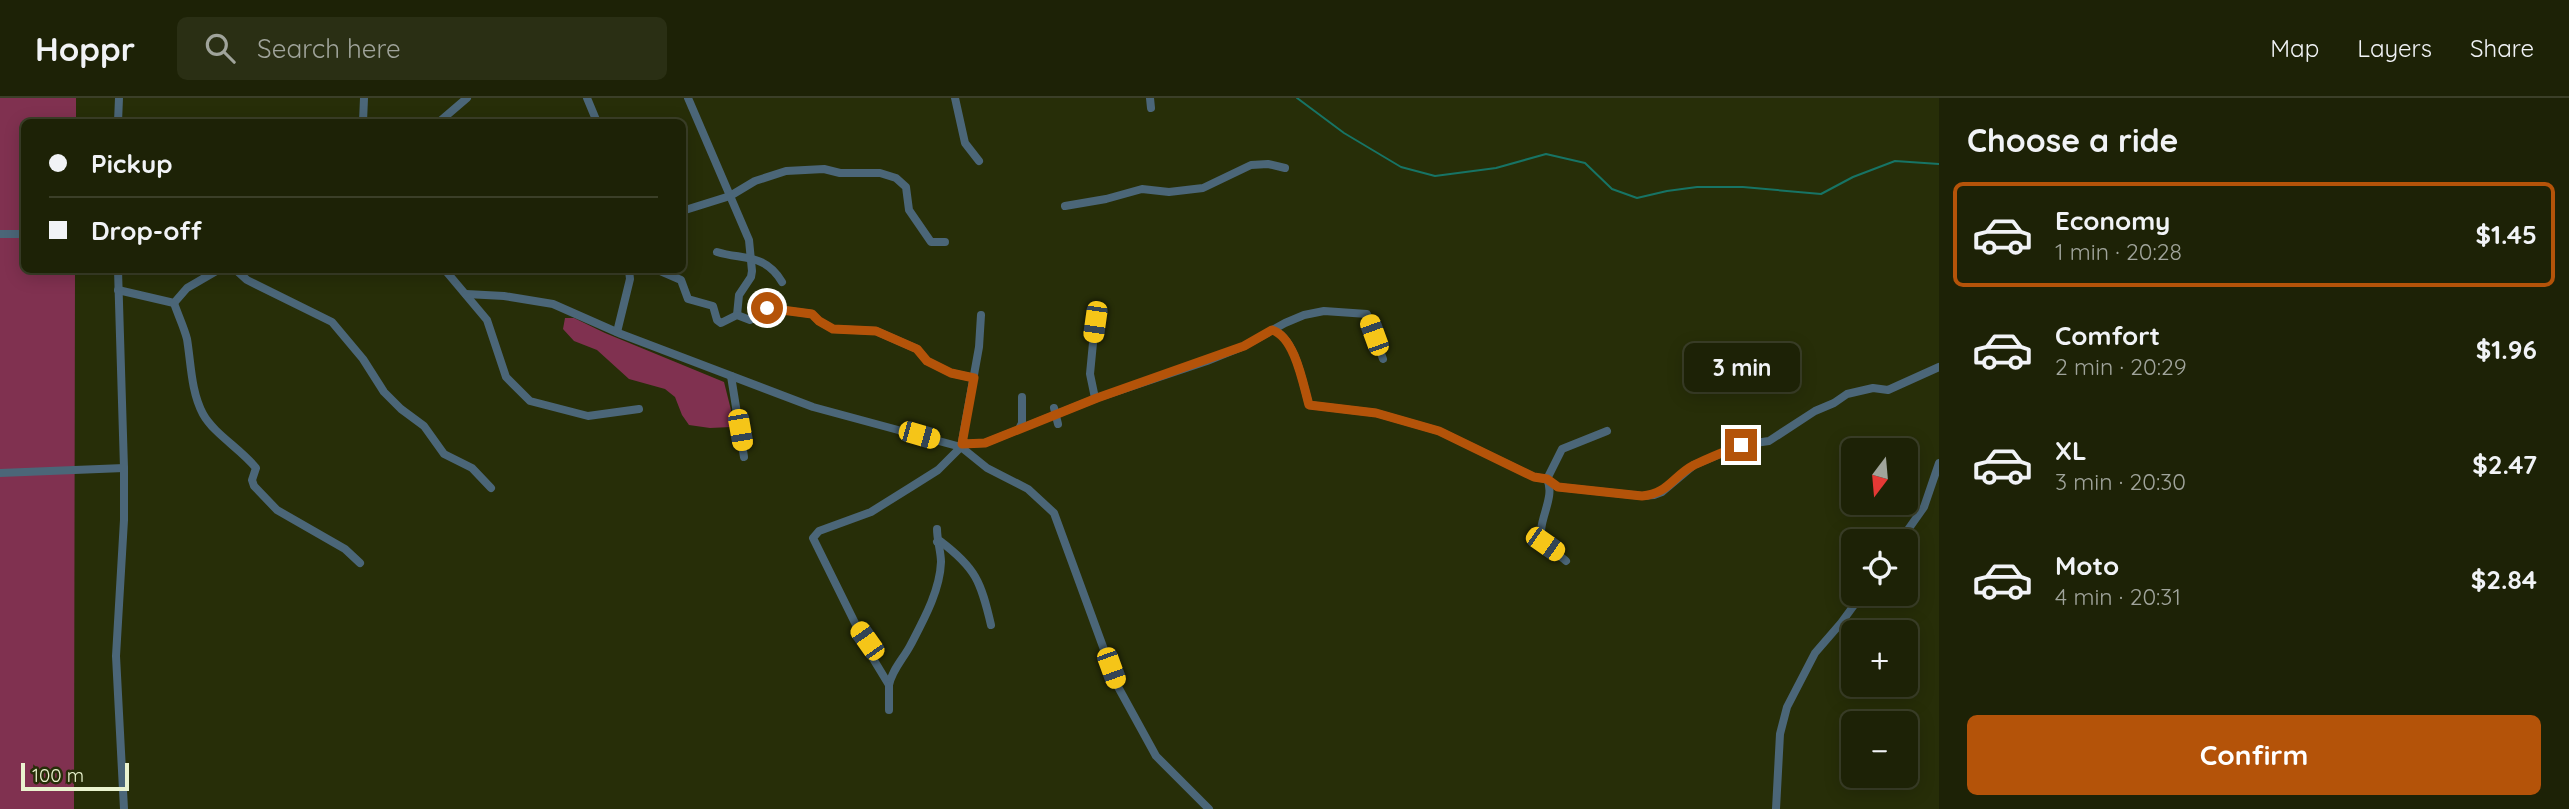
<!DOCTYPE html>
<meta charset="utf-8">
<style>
body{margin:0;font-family:Quicksand,sans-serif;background:#2a2f14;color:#f1f3f6;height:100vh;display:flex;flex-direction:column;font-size:26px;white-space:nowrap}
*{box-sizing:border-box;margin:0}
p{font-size:23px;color:#a0a49b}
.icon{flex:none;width:38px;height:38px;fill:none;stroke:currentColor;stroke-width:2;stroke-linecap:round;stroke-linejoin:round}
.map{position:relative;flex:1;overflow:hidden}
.panel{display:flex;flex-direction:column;background:#1d2206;width:630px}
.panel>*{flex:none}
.hud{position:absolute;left:21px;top:21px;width:665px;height:154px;border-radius:10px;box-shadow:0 4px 18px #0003,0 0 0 2px #3b3f28;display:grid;align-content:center;height:154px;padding:0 28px;background:#1d2206}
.needle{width:46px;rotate:196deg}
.controls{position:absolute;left:1841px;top:340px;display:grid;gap:14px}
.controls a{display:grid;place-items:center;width:77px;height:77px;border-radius:10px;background:#1d2206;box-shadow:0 4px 18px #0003,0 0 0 2px #3b3f28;font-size:35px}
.scale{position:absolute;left:21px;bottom:18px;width:108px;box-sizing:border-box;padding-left:7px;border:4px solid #eaf3cf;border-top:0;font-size:19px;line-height:24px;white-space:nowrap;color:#eaf3cf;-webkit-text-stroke:5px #272e08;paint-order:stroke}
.end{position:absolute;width:32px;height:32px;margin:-16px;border:9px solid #b45309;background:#fff;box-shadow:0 0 0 4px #fff}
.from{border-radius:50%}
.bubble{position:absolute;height:49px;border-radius:10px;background:#1d2206;box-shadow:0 4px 18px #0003,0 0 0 2px #3b3f28;font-size:23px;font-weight:700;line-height:49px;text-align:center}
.car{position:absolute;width:21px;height:42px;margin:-21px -10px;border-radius:9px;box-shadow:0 0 5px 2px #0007;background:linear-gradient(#f5c518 24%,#345 0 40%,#f5c518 0 76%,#345 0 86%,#f5c518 0)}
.hud b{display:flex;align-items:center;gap:24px;height:66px;font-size:26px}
.hud b+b{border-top:2px solid #3b3f28}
.hud i{width:18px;height:18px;background:#f1f3f6}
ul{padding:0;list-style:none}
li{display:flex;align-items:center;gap:21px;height:105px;margin:0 14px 10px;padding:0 14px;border:4px solid transparent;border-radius:10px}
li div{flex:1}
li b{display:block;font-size:26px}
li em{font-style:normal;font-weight:700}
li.active{border-color:#b45309}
li>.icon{width:63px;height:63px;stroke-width:1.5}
h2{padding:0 28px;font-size:32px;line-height:84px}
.action{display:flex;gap:14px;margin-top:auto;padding:14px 28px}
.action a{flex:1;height:80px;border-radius:10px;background:#b45309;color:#fff;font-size:28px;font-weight:700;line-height:80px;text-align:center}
header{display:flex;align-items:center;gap:42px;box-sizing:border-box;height:98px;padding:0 35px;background:#1d2206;border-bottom:2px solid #3b3f28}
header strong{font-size:33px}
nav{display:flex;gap:38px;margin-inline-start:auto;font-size:24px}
.search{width:490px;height:63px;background:#2a2f14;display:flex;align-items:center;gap:18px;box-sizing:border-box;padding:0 24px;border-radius:10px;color:#a0a49b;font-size:26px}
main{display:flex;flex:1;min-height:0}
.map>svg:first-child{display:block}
</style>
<header>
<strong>Hoppr</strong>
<div class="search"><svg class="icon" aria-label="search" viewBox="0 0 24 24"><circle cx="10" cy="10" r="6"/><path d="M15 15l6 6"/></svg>Search here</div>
<nav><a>Map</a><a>Layers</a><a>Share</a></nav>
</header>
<main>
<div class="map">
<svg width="1939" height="711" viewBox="0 0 1939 711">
<rect width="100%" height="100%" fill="#272e08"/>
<g fill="#803150">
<path d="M0,0H76V24H24V172H75L74,711H0Z"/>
<path d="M565,220H574L605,235L724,284L731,312V329L710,330L689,327L682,317L675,299L665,291L629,281L597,252L574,243L563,231Z"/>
</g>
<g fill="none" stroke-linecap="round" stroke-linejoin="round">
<path stroke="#177465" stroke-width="2" d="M1297,0L1344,35L1401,69L1435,78L1496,70L1546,56L1585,65L1612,91L1637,100L1667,93L1697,89H1743L1821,96L1853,79L1895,63L1939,66"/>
<g stroke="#4b6678" stroke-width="8">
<path d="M587,0L597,24"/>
<path d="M688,0L749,142L752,173L751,179L739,197L737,217"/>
<path d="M955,0L965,45L979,63"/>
<path d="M1150,0L1151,10"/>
<path d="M118,24L119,0"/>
<path d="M363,24L364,0"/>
<path d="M439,24L467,0"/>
<path d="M1065,108L1106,101L1142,91L1169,94L1203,90L1251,67L1268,66L1285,70"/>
<path d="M682,113L730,98L755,83L786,73L824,71L840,75H880L896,80L906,89L909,112L931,144H945"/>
<path d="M0,136H24"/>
<path d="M717,154C743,162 765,155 782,184"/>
<path d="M118,172L124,370V422L116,558L124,711"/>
<path d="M236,172L247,182L332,224L363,261L384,294L401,311L424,328L444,356L472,370L491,390"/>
<path d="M445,172L487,222L506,279L530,303L588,318L639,311"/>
<path d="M658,172L681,182L688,201L713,208L717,222L721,225L737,217L750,222L767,210L812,216L819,223L833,231L876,233L917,251L927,263L951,275L974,280"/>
<path d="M118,192L174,205L187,190L218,172"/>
<path d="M466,196L504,198L553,206L621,236L813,309L961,349L987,370L1028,391L1054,415L1117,587L1156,658L1209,711"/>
<path d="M174,205C178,217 184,229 187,241C191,265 191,294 203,316C214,336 241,351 256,370L252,382L254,388L277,412L345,451L360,465"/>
<path d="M1095,224L1090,276L1095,300"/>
<path d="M1273,232C1295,239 1303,286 1309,307L1376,315L1439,333L1534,379L1547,381L1558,389L1642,398L1654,397L1662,394L1694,367L1741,347L1769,343L1815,313L1834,305L1847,296L1873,290L1888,292L1939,269"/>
<path d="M617,234L630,181L629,172"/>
<path d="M731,278L744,359"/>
<path d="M1054,310L1058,326"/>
<path d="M1019,331L1022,325V299"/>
<path d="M962,346L985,345L1097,300L1207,263L1244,248L1285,225L1304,217L1324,213L1367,216L1383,261"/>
<path d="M0,375L124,370"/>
<path d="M937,431C937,442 941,454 941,464C940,493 923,523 910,548C903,561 892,572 889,587L869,554L867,543L856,527L813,440L819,433L871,414L911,389L938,372L961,349L979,249L981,217"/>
<path d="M1900,443L1924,409L1939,365"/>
<path d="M937,444L940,443C976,470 981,484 991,527"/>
<path d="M1566,463C1560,457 1548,452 1544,445C1533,428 1557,401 1547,381L1562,351L1607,333"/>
<path d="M889,612V587"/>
<path d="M1776,711L1780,636L1787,609L1815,555L1841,525L1863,495"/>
</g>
</g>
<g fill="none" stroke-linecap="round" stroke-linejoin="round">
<path stroke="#b45309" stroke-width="9" d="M767,210L812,216L819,223L833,231L876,233L917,251L927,263L951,275L974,280L962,346L985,345L1097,300L1244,248L1272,232C1295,239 1303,286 1309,307L1376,315L1439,333L1534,379L1547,381L1558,389L1642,398C1668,396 1673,378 1694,367C1709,360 1726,353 1741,347"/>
</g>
</svg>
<div class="controls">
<a><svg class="needle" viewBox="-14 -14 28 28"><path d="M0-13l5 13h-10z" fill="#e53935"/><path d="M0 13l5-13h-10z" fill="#a0a49b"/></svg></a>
<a><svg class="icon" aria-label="locate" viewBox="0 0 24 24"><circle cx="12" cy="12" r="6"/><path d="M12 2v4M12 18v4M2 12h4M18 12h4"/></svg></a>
<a>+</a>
<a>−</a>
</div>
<div class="scale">100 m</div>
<i class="end from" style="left:767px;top:210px"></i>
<i class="end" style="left:1741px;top:347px"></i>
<div class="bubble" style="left:1684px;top:245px;width:116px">3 min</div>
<i class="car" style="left:1095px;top:224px;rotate:188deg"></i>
<i class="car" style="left:1374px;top:237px;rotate:340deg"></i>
<i class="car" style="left:740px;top:332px;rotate:170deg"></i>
<i class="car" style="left:919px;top:337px;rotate:106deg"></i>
<i class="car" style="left:1545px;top:446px;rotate:125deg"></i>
<i class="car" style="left:867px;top:543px;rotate:325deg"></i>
<i class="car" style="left:1111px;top:570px;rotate:160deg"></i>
<div class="hud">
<b><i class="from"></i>Pickup</b>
<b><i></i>Drop-off</b>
</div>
</div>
<section class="panel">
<h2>Choose a ride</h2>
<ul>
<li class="active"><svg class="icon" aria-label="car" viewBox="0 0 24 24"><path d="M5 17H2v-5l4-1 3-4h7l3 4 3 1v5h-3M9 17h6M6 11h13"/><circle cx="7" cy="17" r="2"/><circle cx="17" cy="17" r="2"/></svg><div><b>Economy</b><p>1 min · 20:28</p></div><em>$1.45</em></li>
<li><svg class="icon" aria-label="car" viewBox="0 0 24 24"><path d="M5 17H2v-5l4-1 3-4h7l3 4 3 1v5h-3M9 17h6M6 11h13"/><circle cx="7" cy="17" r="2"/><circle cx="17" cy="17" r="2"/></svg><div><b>Comfort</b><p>2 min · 20:29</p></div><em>$1.96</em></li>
<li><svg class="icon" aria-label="car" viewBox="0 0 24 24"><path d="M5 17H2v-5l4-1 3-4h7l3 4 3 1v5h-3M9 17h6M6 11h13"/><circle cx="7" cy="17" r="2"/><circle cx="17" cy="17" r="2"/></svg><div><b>XL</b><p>3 min · 20:30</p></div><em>$2.47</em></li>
<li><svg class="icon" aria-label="car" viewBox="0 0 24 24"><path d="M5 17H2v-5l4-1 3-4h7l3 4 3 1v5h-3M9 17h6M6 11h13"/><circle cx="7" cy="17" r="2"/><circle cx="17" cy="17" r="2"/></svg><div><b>Moto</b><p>4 min · 20:31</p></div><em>$2.84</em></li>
</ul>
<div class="action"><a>Confirm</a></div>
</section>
</main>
